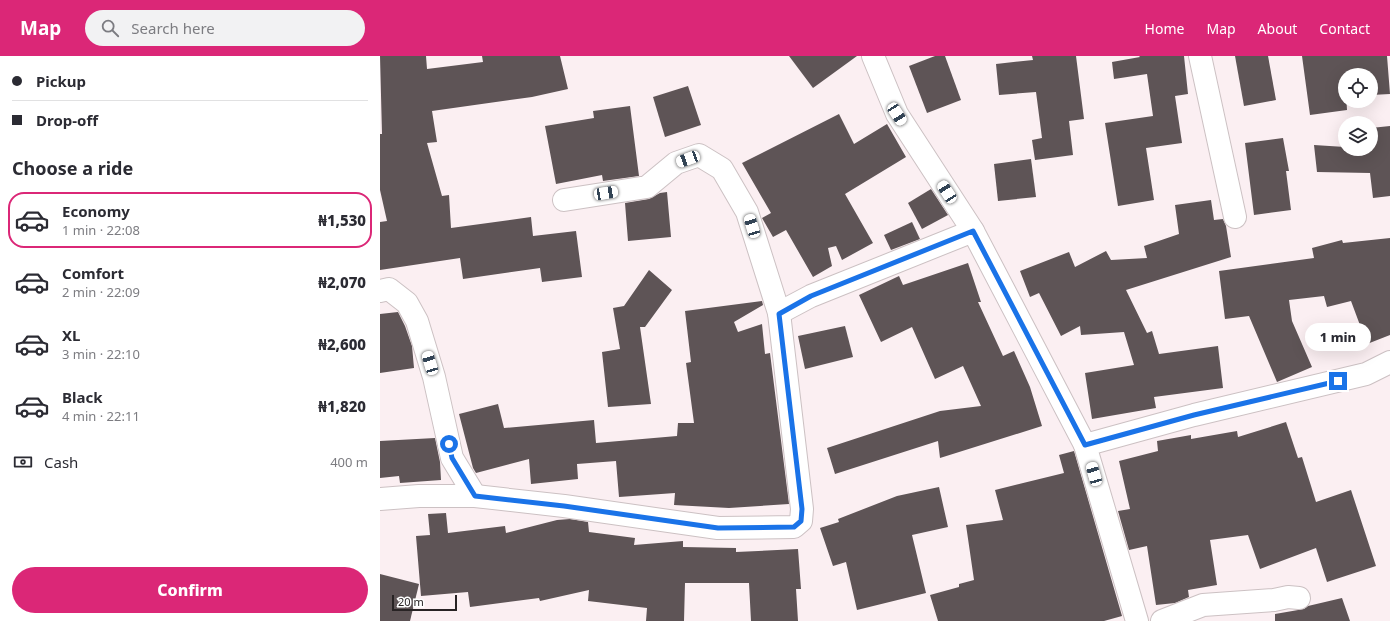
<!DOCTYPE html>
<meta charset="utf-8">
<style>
body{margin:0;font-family:"Noto Sans",sans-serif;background:#f2f2f3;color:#2b2b33;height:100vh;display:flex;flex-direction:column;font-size:15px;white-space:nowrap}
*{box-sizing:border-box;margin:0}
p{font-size:13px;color:#7c7c81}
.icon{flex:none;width:22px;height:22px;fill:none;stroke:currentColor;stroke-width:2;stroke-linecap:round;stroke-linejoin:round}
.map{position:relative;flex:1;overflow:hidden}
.side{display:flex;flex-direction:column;background:#fff;width:380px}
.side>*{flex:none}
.hud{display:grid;align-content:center;height:88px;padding:0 12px;background:#fff}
.controls{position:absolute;left:958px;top:12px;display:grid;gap:8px}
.controls a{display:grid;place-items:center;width:40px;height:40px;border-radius:50%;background:#fff;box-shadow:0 4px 16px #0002;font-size:20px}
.scale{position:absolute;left:12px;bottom:10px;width:65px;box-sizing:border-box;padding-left:4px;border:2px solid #282324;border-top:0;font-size:11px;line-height:14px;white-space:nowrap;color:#282324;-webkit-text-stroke:3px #fff;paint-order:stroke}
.end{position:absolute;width:18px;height:18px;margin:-9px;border:5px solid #1a73e8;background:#fff;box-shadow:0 0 0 2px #fff}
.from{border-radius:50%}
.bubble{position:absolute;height:28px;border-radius:14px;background:#fff;box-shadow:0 4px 16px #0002;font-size:13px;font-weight:800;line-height:28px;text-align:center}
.car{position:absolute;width:12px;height:24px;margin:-12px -6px;border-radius:5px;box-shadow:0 0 3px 1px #0007;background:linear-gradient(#fff 24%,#345 0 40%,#fff 0 76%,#345 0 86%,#fff 0)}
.hud b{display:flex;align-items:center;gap:14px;height:38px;font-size:15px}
.hud b+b{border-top:1px solid #e1e1e2}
.hud i{width:10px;height:10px;background:#2b2b33}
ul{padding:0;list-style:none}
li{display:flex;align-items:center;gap:12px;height:56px;margin:0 8px 6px;padding:0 4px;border:2px solid transparent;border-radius:16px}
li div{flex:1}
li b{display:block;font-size:15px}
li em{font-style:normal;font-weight:800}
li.current{border-color:#db2777}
li>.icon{width:36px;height:36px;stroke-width:1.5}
h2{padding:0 12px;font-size:18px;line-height:48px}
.pay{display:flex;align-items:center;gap:10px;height:44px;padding:0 12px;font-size:15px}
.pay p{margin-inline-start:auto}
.action{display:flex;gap:8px;margin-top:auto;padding:8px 12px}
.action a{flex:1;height:46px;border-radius:24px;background:#db2777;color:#fff;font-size:16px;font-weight:800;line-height:46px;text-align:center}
header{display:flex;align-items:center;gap:24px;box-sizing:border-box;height:56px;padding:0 20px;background:#db2777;color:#fff}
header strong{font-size:19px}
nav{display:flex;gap:22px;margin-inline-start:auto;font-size:14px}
.search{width:280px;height:36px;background:#f2f2f3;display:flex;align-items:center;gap:10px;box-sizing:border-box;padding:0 14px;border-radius:22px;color:#7c7c81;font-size:15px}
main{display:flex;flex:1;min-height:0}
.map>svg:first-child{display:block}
</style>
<header>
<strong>Map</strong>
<div class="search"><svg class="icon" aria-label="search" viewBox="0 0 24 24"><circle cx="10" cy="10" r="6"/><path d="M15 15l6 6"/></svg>Search here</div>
<nav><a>Home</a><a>Map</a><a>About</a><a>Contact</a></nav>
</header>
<main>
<section class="side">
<div class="hud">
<b><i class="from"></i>Pickup</b>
<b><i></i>Drop-off</b>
</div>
<h2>Choose a ride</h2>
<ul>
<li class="current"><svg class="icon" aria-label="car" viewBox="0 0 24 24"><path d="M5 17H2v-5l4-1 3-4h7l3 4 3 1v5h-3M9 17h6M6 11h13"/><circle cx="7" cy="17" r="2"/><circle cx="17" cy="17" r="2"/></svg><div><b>Economy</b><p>1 min · 22:08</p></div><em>₦1,530</em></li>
<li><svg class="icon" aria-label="car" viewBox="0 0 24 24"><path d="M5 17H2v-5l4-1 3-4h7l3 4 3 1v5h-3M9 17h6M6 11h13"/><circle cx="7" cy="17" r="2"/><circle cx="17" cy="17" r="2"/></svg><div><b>Comfort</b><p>2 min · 22:09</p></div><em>₦2,070</em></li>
<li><svg class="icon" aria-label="car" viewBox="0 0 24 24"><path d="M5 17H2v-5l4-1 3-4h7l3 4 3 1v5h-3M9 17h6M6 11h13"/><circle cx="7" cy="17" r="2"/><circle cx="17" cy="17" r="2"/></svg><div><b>XL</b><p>3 min · 22:10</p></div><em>₦2,600</em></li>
<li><svg class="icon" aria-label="car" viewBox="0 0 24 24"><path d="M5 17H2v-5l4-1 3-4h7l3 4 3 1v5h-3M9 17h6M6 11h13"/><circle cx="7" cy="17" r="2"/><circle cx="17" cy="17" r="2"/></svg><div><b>Black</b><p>4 min · 22:11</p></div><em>₦1,820</em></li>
</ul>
<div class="pay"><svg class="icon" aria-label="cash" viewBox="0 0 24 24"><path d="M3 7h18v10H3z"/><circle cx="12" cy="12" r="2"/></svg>Cash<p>400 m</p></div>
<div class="action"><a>Confirm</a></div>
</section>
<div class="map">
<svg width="1010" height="565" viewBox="0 0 1010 565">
<rect width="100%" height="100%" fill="#fbeff2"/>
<g fill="#5e5456">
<path d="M0,0H46L47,13L103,6L102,0H180L188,33L152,41L52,55L57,86L47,87L62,140L69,139L71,172L151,161L153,180L196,175L202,221L162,226L160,212L83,223L80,202L0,214V166L7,165L0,134V78H2Z"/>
<path d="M409,0H477L433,32Z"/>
<path d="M555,0H565L581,44L547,57L529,10Z"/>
<path d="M652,0H696L704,63L689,65L693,99L655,104L652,84L662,82L656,36L619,39L616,8L653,4Z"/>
<path d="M759,0H804L808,38L795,40L802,87L766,92L774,144L738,150L725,67L773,60L767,18L734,23L732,6L760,1Z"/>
<path d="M855,0H888L896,44L864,50Z"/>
<path d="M922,0H1007L1010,38L991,39V19H965L967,54L930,59Z"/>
<path d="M308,30L321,69L285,81L273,41Z"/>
<path d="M250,50L259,120L223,125L222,119L176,128L165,70L214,62L213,55Z"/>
<path d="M459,58L474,88L507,68L526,101L465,138L493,187L462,204L456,190L448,192L452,210L433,221L406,174L393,181L382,162L391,157L362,107Z"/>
<path d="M1010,70V140L993,142L990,117L937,116L934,89L965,91V93H991V72Z"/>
<path d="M903,82L909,115H906L911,154L874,159L865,87Z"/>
<path d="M651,103L656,141L618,145L614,108Z"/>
<path d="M551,133L568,159L542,173L528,147Z"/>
<path d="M287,136L291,181L248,185L245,147L269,143L280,137Z"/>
<path d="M831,144L834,164L843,163L846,170L851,201L746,234L767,277L772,275L779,298L838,290L843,332L774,341L776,352L712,363L705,317L754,309L744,276L701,279L700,270L681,280L659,237L650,241L640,215L689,196L695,211L726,195L731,204L767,202L764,190L799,178L795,149Z"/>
<path d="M532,166L540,183L511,194L504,179Z"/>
<path d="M1010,182V279L987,288L971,245L947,251L944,240L909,244L912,265L932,311L897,326L869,260L845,263L839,215L934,202L932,192L962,184L963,187Z"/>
<path d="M588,207L601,246H598L623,300L634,295L650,331L662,370L560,402L558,385L455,418L447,392L560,355L601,350L583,310L555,323L532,271L501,286L479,239L519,220L523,229Z"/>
<path d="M269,214L292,234L265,271H260L271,348L228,351L222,296L240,293L233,252L244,250Z"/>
<path d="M382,245L383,249L354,266L358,276L382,268L385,298L390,297L409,448L349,452L294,449L295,437L239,441L236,405L197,408L198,423L151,428L149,403L96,417L93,412L79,358L118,348L124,372L214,364L216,387L297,380L298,367H314L306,307L311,306L305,255Z"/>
<path d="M18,256L25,270L32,290L34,312L0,317V258Z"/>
<path d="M465,270L473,301L425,313L418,280Z"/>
<path d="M906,366L918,402L922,401L936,446L971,434L996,510L947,526L936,492L880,513L868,479L830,484L837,529L808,534L809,541L795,547L776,549L767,490L749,494L738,455L750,453L739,405L778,395L777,385L811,379V383L857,375L858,381Z"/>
<path d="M55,382L60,406L61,424L20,427L19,420L0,422V385Z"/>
<path d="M694,395L742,560L724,565H558L550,539L579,531V528L594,524L586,469L623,464L615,434L684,417L679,399Z"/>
<path d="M559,431L568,471L532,479L546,537L477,554L466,506L453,510L440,472L459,466L458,463L517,440Z"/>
<path d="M66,457L68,477L125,470L126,477L177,464L190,463L208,466L209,476L255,482L254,489L303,485V491L356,492V496L418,493L421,533H416L418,565H371L369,527H305L304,565H266L267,552L208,545L209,534L160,545L159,542L90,551L88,536L41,540L36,480L50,479L48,458Z"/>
<path d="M0,518L39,528L30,565H0Z"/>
<path d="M962,542L970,565H895V558L924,553L928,550Z"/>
</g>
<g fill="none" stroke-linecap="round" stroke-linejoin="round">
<defs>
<g id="minor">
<path d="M493,0L517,58L593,175L705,389L757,565"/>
<path d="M820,0L855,161"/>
<path d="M0,235L9,233L27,247L37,265L54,321L72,402L95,440"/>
<path d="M399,257L431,240L593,175"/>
<path d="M705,389L814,359L986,318L1010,306"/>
<path d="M0,443L39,440H95L184,450L338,472L414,471L421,465L422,453L399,257L367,156L342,113L319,99L296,107L267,131L184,144"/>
<path d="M782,565L823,549L894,544L908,541L919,542"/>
</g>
</defs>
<use href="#minor" stroke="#ccc1c3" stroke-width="24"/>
<use href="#minor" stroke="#fff" stroke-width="22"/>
</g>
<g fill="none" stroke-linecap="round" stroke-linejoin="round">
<path stroke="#1a73e8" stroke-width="5" d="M69,388L72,402L95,440L184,450L338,472L414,471L421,465L422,453L399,258L431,240L593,175L705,389L814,359L958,325"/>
</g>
</svg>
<div class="controls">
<a><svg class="icon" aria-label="locate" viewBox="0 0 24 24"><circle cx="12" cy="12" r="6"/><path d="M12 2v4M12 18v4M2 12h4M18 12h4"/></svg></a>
<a><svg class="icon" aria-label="layers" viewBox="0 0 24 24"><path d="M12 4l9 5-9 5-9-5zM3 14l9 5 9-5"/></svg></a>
</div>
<div class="scale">20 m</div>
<i class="end from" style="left:69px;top:388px"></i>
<i class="end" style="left:958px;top:325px"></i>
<div class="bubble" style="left:925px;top:267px;width:66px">1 min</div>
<i class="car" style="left:517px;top:58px;rotate:147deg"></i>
<i class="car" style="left:308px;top:103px;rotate:250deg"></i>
<i class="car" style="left:567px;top:136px;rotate:327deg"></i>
<i class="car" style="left:226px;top:137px;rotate:81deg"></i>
<i class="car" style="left:372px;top:170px;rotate:343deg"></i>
<i class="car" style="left:50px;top:307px;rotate:343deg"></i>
<i class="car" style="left:714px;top:418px;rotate:344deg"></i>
</div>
</main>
